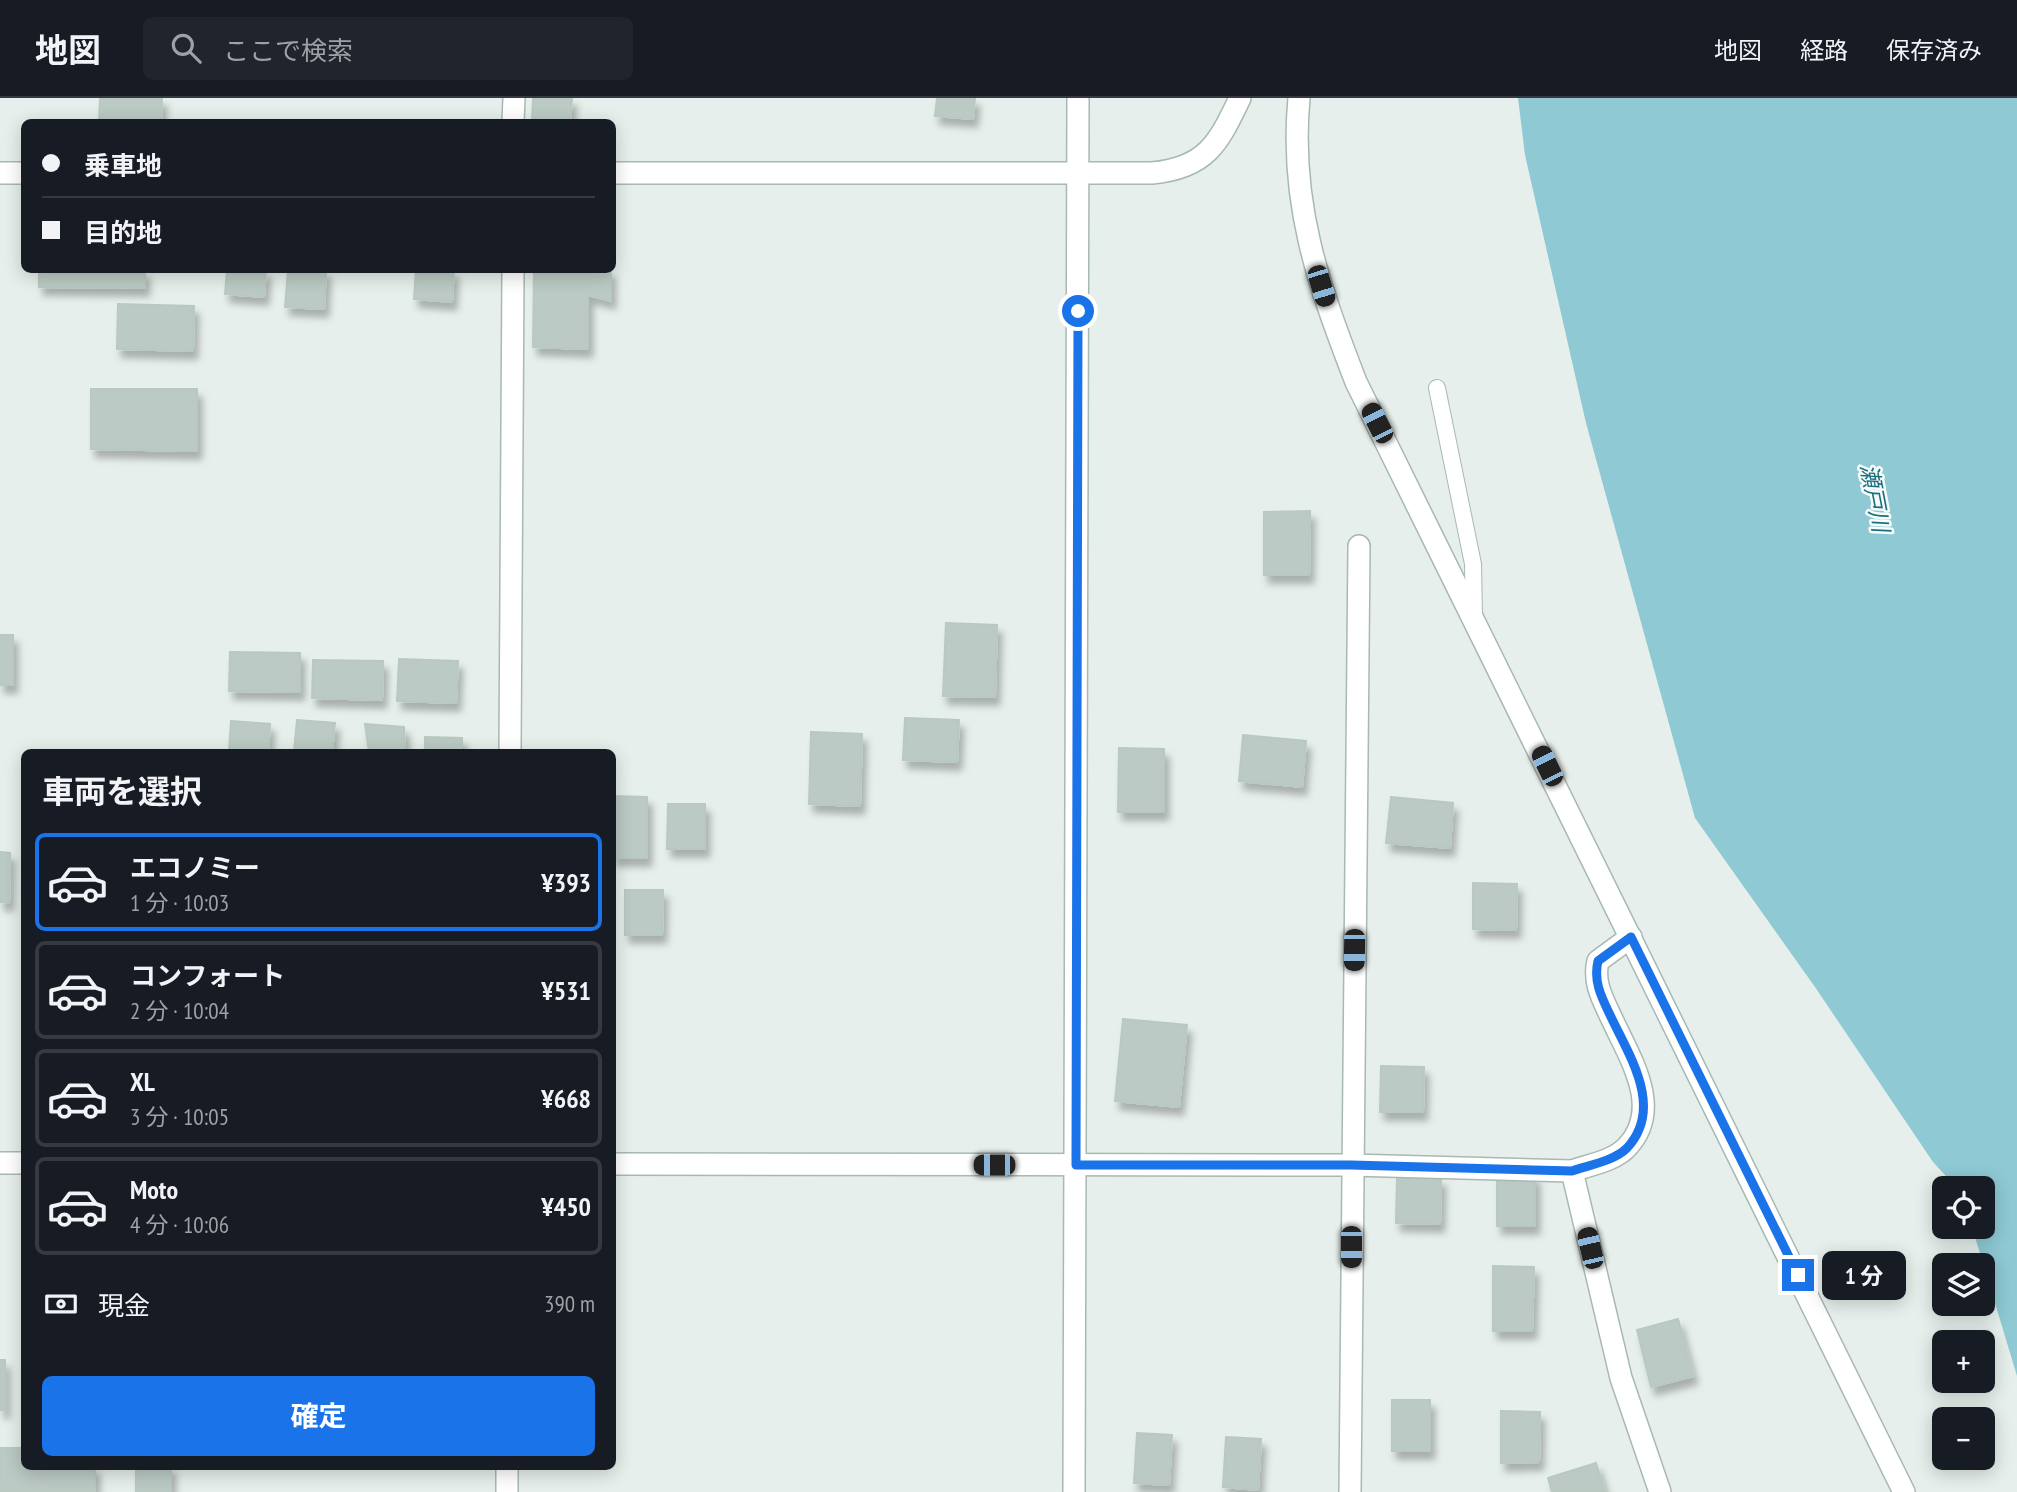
<!DOCTYPE html>
<html lang="ja">
<meta charset="utf-8">
<style>
body{margin:0;font-family:"PT Sans Narrow","Noto Sans JP",sans-serif;background:#20242c;color:#f1f3f6;height:100vh;display:flex;flex-direction:column;font-size:26px;white-space:nowrap}
*{box-sizing:border-box;margin:0}
p{font-size:23px;color:#9ea1a6}
.icon{flex:none;width:38px;height:38px;fill:none;stroke:currentColor;stroke-width:2;stroke-linecap:round;stroke-linejoin:round}
.map{position:relative;flex:1;overflow:hidden}
.details{position:absolute;left:21px;top:651px;width:595px;height:721px;display:flex;flex-direction:column;background:#171b24;border-radius:10px;box-shadow:0 4px 18px #0003}
.details>*{flex:none}
.hud{position:absolute;left:21px;top:21px;width:595px;height:154px;border-radius:10px;box-shadow:0 4px 18px #0003;display:grid;align-content:center;height:154px;padding:0 21px;background:#171b24}
.controls{position:absolute;left:1932px;top:1078px;display:grid;gap:14px}
.controls a{display:grid;place-items:center;width:63px;height:63px;border-radius:10px;background:#171b24;box-shadow:0 4px 18px #0003;font-size:35px}
.end{position:absolute;width:32px;height:32px;margin:-16px;border:9px solid #1a73e8;background:#fff;box-shadow:0 0 0 4px #fff}
.from{border-radius:50%}
.bubble{position:absolute;height:49px;border-radius:10px;background:#171b24;box-shadow:0 4px 18px #0003;font-size:23px;font-weight:700;line-height:49px;text-align:center}
.car{position:absolute;width:21px;height:42px;margin:-21px -10px;border-radius:9px;box-shadow:0 0 5px 2px #0007;background:linear-gradient(#222 24%,#8ab4d8 0 40%,#222 0 76%,#8ab4d8 0 86%,#222 0)}
.hud b{display:flex;align-items:center;gap:24px;height:66px;font-size:26px}
.hud b+b{border-top:2px solid #363941}
.hud i{width:18px;height:18px;background:#f1f3f6}
ul{padding:0;list-style:none}
li{display:flex;align-items:center;gap:21px;height:98px;margin:0 14px 10px;padding:0 7px;border:4px solid #363941;border-radius:10px}
li div{flex:1}
li b{display:block;font-size:26px}
li em{font-style:normal;font-weight:700}
li.current{border-color:#1a73e8}
li>.icon{width:63px;height:63px;stroke-width:1.5}
h2{padding:0 21px;font-size:32px;line-height:84px}
.pay{display:flex;align-items:center;gap:18px;height:77px;padding:0 21px;font-size:26px}
.pay p{margin-inline-start:auto}
.action{display:flex;gap:14px;margin-top:auto;padding:14px 21px}
.action a{flex:1;height:80px;border-radius:10px;background:#1a73e8;color:#fff;font-size:28px;font-weight:700;line-height:80px;text-align:center}
header{display:flex;align-items:center;gap:42px;box-sizing:border-box;height:98px;padding:0 35px;background:#171b24;border-bottom:2px solid #363941}
header strong{font-size:33px}
nav{display:flex;gap:38px;margin-inline-start:auto;font-size:24px}
.search{width:490px;height:63px;background:#20242c;display:flex;align-items:center;gap:18px;box-sizing:border-box;padding:0 24px;border-radius:10px;color:#9ea1a6;font-size:26px}
.map>svg:first-child{display:block}
</style>
<header>
<strong>地図</strong>
<div class="search"><svg class="icon" aria-label="search" viewBox="0 0 24 24"><circle cx="10" cy="10" r="6"/><path d="M15 15l6 6"/></svg>ここで検索</div>
<nav><a>地図</a><a>経路</a><a>保存済み</a></nav>
</header>
<div class="map">
<svg width="2017" height="1394" viewBox="0 0 2017 1394">
<defs>
<filter id="shadow"><feDropShadow dx="4.5" dy="8" stdDeviation="3.5" flood-color="#0004"/></filter>
</defs>
<rect width="100%" height="100%" fill="#e6efeb"/>
<path fill="#8ec9d4" d="M1518,0H2017V1278L1972,1129H1983V1090H1957L1933,1064L1815,889L1695,720L1586,325L1525,57Z"/>
<g fill="#bbcac4" stroke="#b8c9c2" stroke-width="2" filter="url(#shadow)">
<path d="M100,0H162L161,24H99Z"/>
<path d="M533,0H572L570,24H532Z"/>
<path d="M937,0H975L973,21L935,18Z"/>
<path d="M39,172H145V190L39,189Z"/>
<path d="M227,172H266L264,199L225,196Z"/>
<path d="M288,172H326L324,211L285,209Z"/>
<path d="M416,172H454L452,204L414,201Z"/>
<path d="M534,172H611V203L588,197V251L533,249Z"/>
<path d="M118,206L194,208L193,253L117,251Z"/>
<path d="M91,291H197V353L91,351Z"/>
<path d="M1310,413L1309,477H1264V414Z"/>
<path d="M946,525L997,527L995,599L943,598Z"/>
<rect x="0" y="537" width="13" height="50"/>
<path d="M230,554L300,555V594L229,593Z"/>
<path d="M399,561L458,563L456,605L397,603Z"/>
<path d="M313,562L383,563L382,602L312,600Z"/>
<path d="M905,620L959,622L957,664L903,662Z"/>
<path d="M297,622L335,625L332,654H294Z"/>
<path d="M231,623L270,626L268,654H229Z"/>
<path d="M365,626L404,629L405,654H369Z"/>
<path d="M811,634L862,636L860,708L809,706Z"/>
<path d="M1243,637L1306,643L1302,689L1239,683Z"/>
<path d="M425,639L462,640V654H425Z"/>
<path d="M1119,650L1164,651V714H1118Z"/>
<path d="M612,698L647,699V760H612Z"/>
<path d="M1391,699L1453,705L1450,750L1386,745Z"/>
<path d="M668,706H705V751H667Z"/>
<path d="M0,754L10,755L9,805L0,804Z"/>
<path d="M1473,785L1517,786L1516,832L1473,831Z"/>
<path d="M625,792H663L662,837H625Z"/>
<path d="M1123,921L1187,927L1179,1009L1115,1003Z"/>
<path d="M1381,968L1424,969L1423,1014H1380Z"/>
<rect x="1497" y="1077" width="38" height="51"/>
<path d="M1397,1080H1441L1440,1126L1396,1125Z"/>
<path d="M1493,1168L1534,1169L1532,1233H1493Z"/>
<path d="M1678,1221L1693,1278L1651,1289L1637,1232Z"/>
<rect x="0" y="1262" width="5" height="50"/>
<rect x="1392" y="1302" width="38" height="51"/>
<path d="M1501,1313L1540,1314L1539,1364L1501,1365Z"/>
<path d="M1137,1335L1172,1337L1169,1387L1134,1385Z"/>
<path d="M1226,1339L1261,1341L1258,1392L1223,1389Z"/>
<path d="M0,1350H24V1368H95V1394H0Z"/>
<path d="M1596,1365L1605,1394H1552L1548,1380Z"/>
<rect x="136" y="1368" width="35" height="26"/>
</g>
<g fill="none" stroke-linecap="round" stroke-linejoin="round">
<defs>
<path id="service" d="M1437,290L1473,466L1474,518"/>
<g id="minor">
<path d="M1299,0C1289,106 1319,188 1356,284L1904,1394"/>
<path d="M513,24L514,0"/>
<path d="M0,75H24"/>
<path d="M612,75H1152C1206,70 1218,46 1240,0"/>
<path d="M510,654L513,172"/>
<path d="M0,1065H24"/>
<path d="M612,1066L1351,1067L1572,1073C1589,1067 1614,1063 1627,1049C1664,1010 1629,959 1611,919C1602,900 1593,884 1598,863L1631,839"/>
<path d="M1572,1073L1621,1280L1660,1394"/>
<path d="M507,1394V1368"/>
<path d="M1074,1394L1078,0"/>
<path d="M1350,1394L1359,448"/>
</g>
</defs>
<use href="#service" stroke="#a8b8b2" stroke-width="18"/>
<use href="#minor" stroke="#a8b8b2" stroke-width="24"/>
<use href="#service" stroke="#fff" stroke-width="16"/>
<use href="#minor" stroke="#fff" stroke-width="21"/>
</g>
<g fill="none" stroke-linecap="round" stroke-linejoin="round">
<path stroke="#1a73e8" stroke-width="9" d="M1078,213L1076,1067H1351L1572,1073C1589,1067 1614,1063 1627,1050C1664,1010 1630,959 1611,919C1602,900 1593,884 1598,863L1631,839L1798,1177"/>
</g>
<g text-anchor="middle" stroke-width="5" stroke-linejoin="round" paint-order="stroke">
<g font-size="23" font-style="italic" fill="#1c6f80" stroke="#f7fbf9">
<text transform="translate(1875 400) rotate(79)" y="8">瀬戸川</text>
</g>
</g>
</svg>
<div class="controls">
<a><svg class="icon" aria-label="locate" viewBox="0 0 24 24"><circle cx="12" cy="12" r="6"/><path d="M12 2v4M12 18v4M2 12h4M18 12h4"/></svg></a>
<a><svg class="icon" aria-label="layers" viewBox="0 0 24 24"><path d="M12 4l9 5-9 5-9-5zM3 14l9 5 9-5"/></svg></a>
<a>+</a>
<a>−</a>
</div>
<i class="end from" style="left:1078px;top:213px"></i>
<i class="end" style="left:1798px;top:1177px"></i>
<div class="bubble" style="left:1822px;top:1153px;width:84px">1 分</div>
<i class="car" style="left:1321px;top:188px;rotate:163deg"></i>
<i class="car" style="left:1377px;top:325px;rotate:333deg"></i>
<i class="car" style="left:1547px;top:668px;rotate:334deg"></i>
<i class="car" style="left:1354px;top:852px;rotate:181deg"></i>
<i class="car" style="left:994px;top:1067px;rotate:270deg"></i>
<i class="car" style="left:1351px;top:1149px;rotate:180deg"></i>
<i class="car" style="left:1590px;top:1150px;rotate:347deg"></i>
<div class="hud">
<b><i class="from"></i>乗車地</b>
<b><i></i>目的地</b>
</div>
<section class="details">
<h2>車両を選択</h2>
<ul>
<li class="current"><svg class="icon" aria-label="car" viewBox="0 0 24 24"><path d="M5 17H2v-5l4-1 3-4h7l3 4 3 1v5h-3M9 17h6M6 11h13"/><circle cx="7" cy="17" r="2"/><circle cx="17" cy="17" r="2"/></svg><div><b>エコノミー</b><p>1 分 · 10:03</p></div><em>¥393</em></li>
<li><svg class="icon" aria-label="car" viewBox="0 0 24 24"><path d="M5 17H2v-5l4-1 3-4h7l3 4 3 1v5h-3M9 17h6M6 11h13"/><circle cx="7" cy="17" r="2"/><circle cx="17" cy="17" r="2"/></svg><div><b>コンフォート</b><p>2 分 · 10:04</p></div><em>¥531</em></li>
<li><svg class="icon" aria-label="car" viewBox="0 0 24 24"><path d="M5 17H2v-5l4-1 3-4h7l3 4 3 1v5h-3M9 17h6M6 11h13"/><circle cx="7" cy="17" r="2"/><circle cx="17" cy="17" r="2"/></svg><div><b>XL</b><p>3 分 · 10:05</p></div><em>¥668</em></li>
<li><svg class="icon" aria-label="car" viewBox="0 0 24 24"><path d="M5 17H2v-5l4-1 3-4h7l3 4 3 1v5h-3M9 17h6M6 11h13"/><circle cx="7" cy="17" r="2"/><circle cx="17" cy="17" r="2"/></svg><div><b>Moto</b><p>4 分 · 10:06</p></div><em>¥450</em></li>
</ul>
<div class="pay"><svg class="icon" aria-label="cash" viewBox="0 0 24 24"><path d="M3 7h18v10H3z"/><circle cx="12" cy="12" r="2"/></svg>現金<p>390 m</p></div>
<div class="action"><a>確定</a></div>
</section>
</div>
